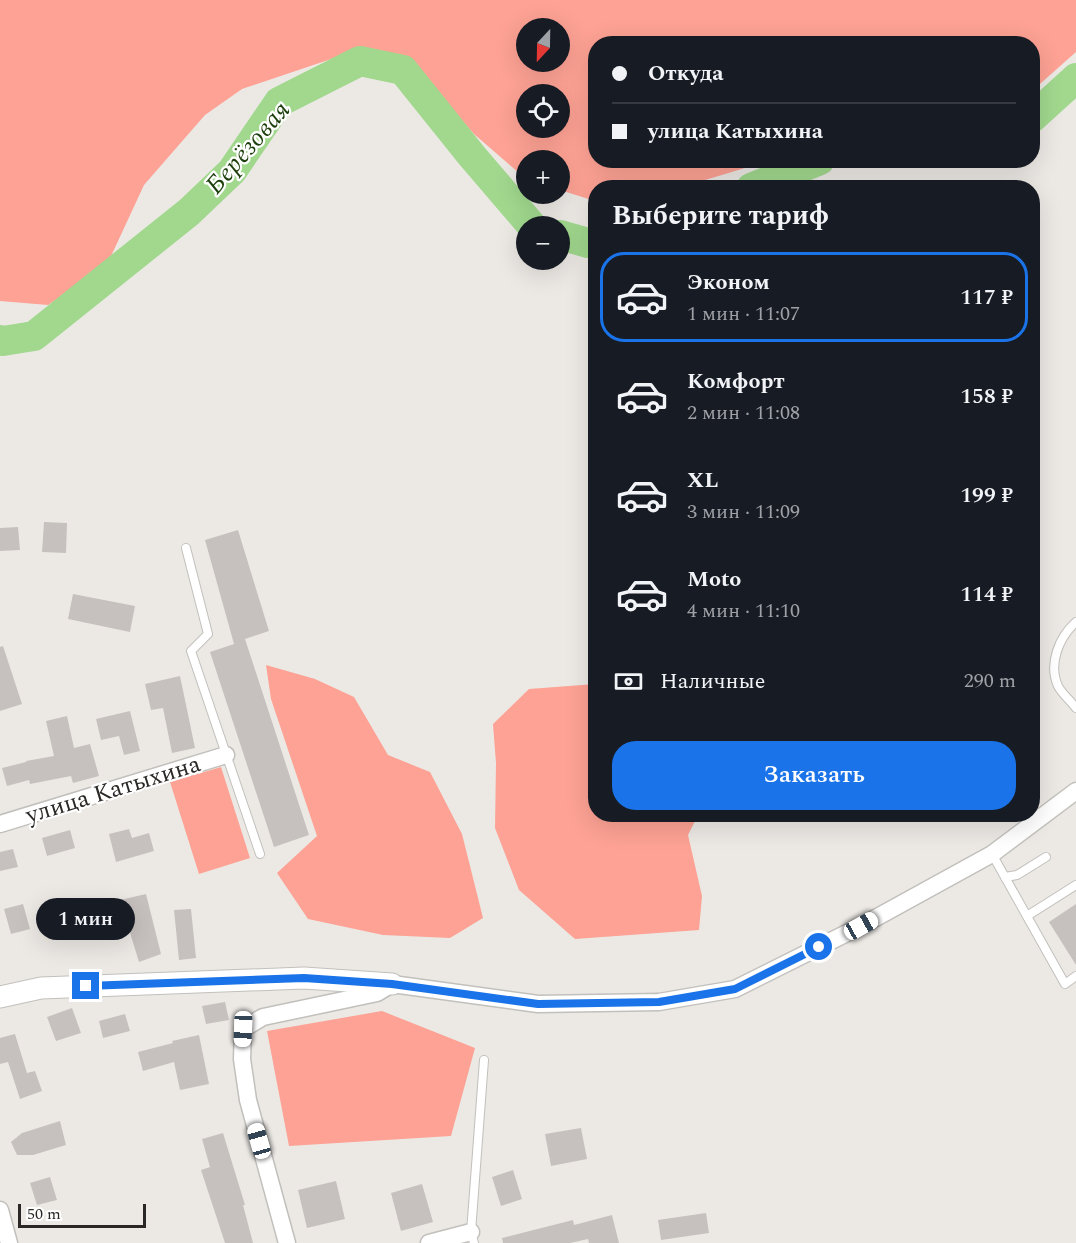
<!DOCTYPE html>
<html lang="ru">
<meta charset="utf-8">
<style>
body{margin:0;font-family:Spectral,serif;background:#242831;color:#f1f3f6;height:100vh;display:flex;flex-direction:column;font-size:22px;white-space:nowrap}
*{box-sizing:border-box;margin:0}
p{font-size:20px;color:#9ea1a6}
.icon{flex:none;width:33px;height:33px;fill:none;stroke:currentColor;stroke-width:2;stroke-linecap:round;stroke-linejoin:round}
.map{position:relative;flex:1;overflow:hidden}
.panel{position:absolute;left:588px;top:180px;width:452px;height:642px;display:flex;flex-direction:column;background:#171b24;border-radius:24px;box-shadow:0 6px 24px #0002}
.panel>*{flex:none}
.banner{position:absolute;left:588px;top:36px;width:452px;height:132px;border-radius:24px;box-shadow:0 6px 24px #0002;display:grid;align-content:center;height:132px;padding:0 24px;background:#171b24}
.needle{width:39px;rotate:202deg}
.buttons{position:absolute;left:516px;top:18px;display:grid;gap:12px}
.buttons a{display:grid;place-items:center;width:54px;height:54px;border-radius:50%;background:#171b24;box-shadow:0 6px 24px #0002;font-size:30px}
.scale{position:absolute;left:18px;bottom:15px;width:128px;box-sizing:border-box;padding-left:6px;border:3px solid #292826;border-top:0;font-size:16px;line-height:21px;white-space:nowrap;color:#292826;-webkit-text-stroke:4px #fff;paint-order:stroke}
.end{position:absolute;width:27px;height:27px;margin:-14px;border:8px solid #1a73e8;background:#fff;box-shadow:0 0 0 3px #fff}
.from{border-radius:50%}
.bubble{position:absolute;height:42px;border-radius:21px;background:#171b24;box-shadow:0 6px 24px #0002;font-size:20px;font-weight:600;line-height:42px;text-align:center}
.car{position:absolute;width:18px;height:36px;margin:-18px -9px;border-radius:8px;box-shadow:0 0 4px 2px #0007;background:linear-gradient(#fff 24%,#345 0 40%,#fff 0 76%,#345 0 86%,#fff 0)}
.banner b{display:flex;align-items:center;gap:21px;height:57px;font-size:22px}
.banner b+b{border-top:2px solid #363941}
.banner i{width:15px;height:15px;background:#f1f3f6}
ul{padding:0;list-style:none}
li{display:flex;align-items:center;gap:18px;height:90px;margin:0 12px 9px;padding:0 12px;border:3px solid transparent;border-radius:24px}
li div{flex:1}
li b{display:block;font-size:22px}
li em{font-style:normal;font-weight:600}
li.current{border-color:#1a73e8}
li>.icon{width:54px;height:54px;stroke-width:1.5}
h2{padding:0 24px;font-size:27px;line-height:72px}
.pay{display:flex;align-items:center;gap:15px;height:66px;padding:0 24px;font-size:22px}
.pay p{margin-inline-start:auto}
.primary-button{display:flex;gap:12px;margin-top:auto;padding:12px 24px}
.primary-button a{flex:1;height:69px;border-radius:24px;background:#1a73e8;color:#fff;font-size:24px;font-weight:600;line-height:69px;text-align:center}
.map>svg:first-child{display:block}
</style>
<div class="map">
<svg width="1076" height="1243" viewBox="0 0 1076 1243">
<rect width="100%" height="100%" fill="#ece9e5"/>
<g fill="#fda294" fill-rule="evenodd">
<path d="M0,0H1076V52L1032,91V44H596V160L768,161L682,187L596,188L595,201L560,190V160H526V179L474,134L416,67L376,50L352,52L242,89L205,115L144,185L106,267L48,305L0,301ZM526,28H560V62H526ZM526,94H560V128H526Z"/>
<path d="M266,665L315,679L354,697L388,755L430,772L462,834L483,918L450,938L383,935L308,919L277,873L317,836L271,699Z"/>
<path d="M595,684L596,814L698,815L688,835L702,896L699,930L575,939L519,890L495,828L496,763L493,724L529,689Z"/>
<path d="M221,767L250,858L199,874L170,782Z"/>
<path d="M382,1011L475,1048L451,1136L289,1146L267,1031Z"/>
</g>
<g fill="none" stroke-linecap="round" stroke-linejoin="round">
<g stroke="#a1d88e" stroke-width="30">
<path d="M1032,118L1076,78"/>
<path d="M751,188L820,160"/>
<path d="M560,235L588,243L596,241"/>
<path d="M0,340L3,341L34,336L189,212L232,171L279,102L360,61L403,70L472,156L532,226"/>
</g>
</g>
<g fill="#c6c1be">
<path d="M44,522L67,523L66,553L42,552Z"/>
<path d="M18,527L20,550L0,551V528Z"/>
<path d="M238,530L269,631L245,639L309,835L274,847L210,652L234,644L205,540Z"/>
<path d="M73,594L135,606L130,632L68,619Z"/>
<path d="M3,646L22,704L0,711V647Z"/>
<path d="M180,676L195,748L172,753L163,708L151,710L145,684Z"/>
<path d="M130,711L140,751L124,755L119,736L101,740L96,719Z"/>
<path d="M67,716L74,748L90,744L99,776L73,783L71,776L30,784L29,780L7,786L2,768L26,762V761L54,756L46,721Z"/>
<path d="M129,829L132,838L149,833L154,851L116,862L109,834Z"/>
<path d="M70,830L75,848L47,856L42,838Z"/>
<path d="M13,849L18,867L0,871V852Z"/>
<path d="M146,894L161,954L139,962L120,900Z"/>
<path d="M23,904L30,929L11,934L4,909Z"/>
<path d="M1076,904V965L1049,922Z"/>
<path d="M191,909L196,958L179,960L174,910Z"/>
<path d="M225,1002L229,1020L206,1024L202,1006Z"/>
<path d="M72,1008L81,1033L56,1041L47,1017Z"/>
<path d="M125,1014L130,1031L103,1038L99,1021Z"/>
<path d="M15,1034L27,1073L35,1071L42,1091L20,1099L8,1062L0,1064V1038Z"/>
<path d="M199,1035L209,1084L180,1090L174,1062L143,1071L138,1052L173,1043L172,1041Z"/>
<path d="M60,1121L66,1145L33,1155H17L11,1142L22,1133Z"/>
<path d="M581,1128L587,1159L551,1166L545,1134Z"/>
<path d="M223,1133L245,1205H243L253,1243H225L201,1170L210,1167L202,1139Z"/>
<path d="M513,1170L522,1199L501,1206L492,1177Z"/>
<path d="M50,1177L57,1200L37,1205L30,1183Z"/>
<path d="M336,1181L345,1219L307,1228L298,1190Z"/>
<path d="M422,1184L433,1222L401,1231L391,1193Z"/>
<path d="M706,1213L709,1233L661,1240L658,1220Z"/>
<path d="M612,1215L619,1243H589L588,1239L570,1243H503L502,1238L573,1220L574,1225Z"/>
</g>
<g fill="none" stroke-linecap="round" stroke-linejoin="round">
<defs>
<g id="service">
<path d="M186,548L208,634L191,651L260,854"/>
<path d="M1076,622C1059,637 1048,664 1058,686C1062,694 1071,701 1076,708"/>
<path d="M992,854L1065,984L1076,976"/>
<path d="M1005,877L1017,875L1046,857"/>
<path d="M1027,916L1076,885"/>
<path d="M474,1243L471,1232L484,1060"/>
</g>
<g id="minor">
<path d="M0,824L226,755"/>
<path d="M0,1210L9,1243"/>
<path d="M287,1243L248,1100L242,1059L243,1029L263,1017L377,993L392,984L538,1004L659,1002L735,989L861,926L992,854L1076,791"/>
<path d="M429,1243L471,1232"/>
</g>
<path id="tertiary" d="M0,997L41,988L304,978L392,984"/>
</defs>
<use href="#service" stroke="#c2c0bc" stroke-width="10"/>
<use href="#minor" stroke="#c2c0bc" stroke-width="19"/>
<use href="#tertiary" stroke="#c2c0bc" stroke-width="23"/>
<use href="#service" stroke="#fff" stroke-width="8"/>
<use href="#minor" stroke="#fff" stroke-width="16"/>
<use href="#tertiary" stroke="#fff" stroke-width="21"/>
</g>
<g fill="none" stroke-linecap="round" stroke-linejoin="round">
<path stroke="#1a73e8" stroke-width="8" d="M86,986L304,978L392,984L538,1004L659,1002L735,989L819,947"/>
</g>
<g text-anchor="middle" stroke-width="4.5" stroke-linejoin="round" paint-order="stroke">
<g font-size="24" fill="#292826" stroke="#fff">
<text transform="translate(113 789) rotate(-17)" y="8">улица Катыхина</text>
</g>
<g font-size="26" font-style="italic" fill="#1c3f0c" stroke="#fff">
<text transform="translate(247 147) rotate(-49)" y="9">Берёзовая</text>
</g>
</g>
</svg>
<div class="buttons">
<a><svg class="needle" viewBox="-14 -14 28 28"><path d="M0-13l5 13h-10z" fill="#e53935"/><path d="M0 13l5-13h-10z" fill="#9ea1a6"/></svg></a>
<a><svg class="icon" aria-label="locate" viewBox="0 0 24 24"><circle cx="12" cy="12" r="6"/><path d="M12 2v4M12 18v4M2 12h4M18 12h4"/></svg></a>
<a>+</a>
<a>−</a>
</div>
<div class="scale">50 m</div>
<i class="end from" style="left:819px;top:947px"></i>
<i class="end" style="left:86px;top:986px"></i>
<div class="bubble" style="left:36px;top:898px;width:99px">1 мин</div>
<i class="car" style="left:861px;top:926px;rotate:61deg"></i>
<i class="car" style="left:243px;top:1029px;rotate:182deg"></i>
<i class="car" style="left:259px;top:1141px;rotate:344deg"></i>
<div class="banner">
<b><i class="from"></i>Откуда</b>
<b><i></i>улица Катыхина</b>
</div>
<section class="panel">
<h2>Выберите тариф</h2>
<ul>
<li class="current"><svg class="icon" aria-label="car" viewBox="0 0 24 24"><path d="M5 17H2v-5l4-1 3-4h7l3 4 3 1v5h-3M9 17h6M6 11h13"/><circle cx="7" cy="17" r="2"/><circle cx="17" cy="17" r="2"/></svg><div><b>Эконом</b><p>1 мин · 11:07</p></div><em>117 ₽</em></li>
<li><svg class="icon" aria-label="car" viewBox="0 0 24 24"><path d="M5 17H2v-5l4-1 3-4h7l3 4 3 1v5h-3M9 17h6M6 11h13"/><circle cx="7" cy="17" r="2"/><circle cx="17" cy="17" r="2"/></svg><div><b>Комфорт</b><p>2 мин · 11:08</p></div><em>158 ₽</em></li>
<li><svg class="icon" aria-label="car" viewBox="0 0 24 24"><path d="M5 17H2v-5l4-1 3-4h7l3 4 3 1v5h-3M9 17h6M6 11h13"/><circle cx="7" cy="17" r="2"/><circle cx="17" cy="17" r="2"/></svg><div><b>XL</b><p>3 мин · 11:09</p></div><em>199 ₽</em></li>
<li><svg class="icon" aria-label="car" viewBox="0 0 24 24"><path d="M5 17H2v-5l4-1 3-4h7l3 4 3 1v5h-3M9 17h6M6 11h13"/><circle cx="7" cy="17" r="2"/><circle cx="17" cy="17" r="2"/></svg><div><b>Moto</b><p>4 мин · 11:10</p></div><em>114 ₽</em></li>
</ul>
<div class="pay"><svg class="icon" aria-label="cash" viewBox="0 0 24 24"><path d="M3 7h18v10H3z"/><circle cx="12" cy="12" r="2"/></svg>Наличные<p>290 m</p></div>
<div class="primary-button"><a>Заказать</a></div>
</section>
</div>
